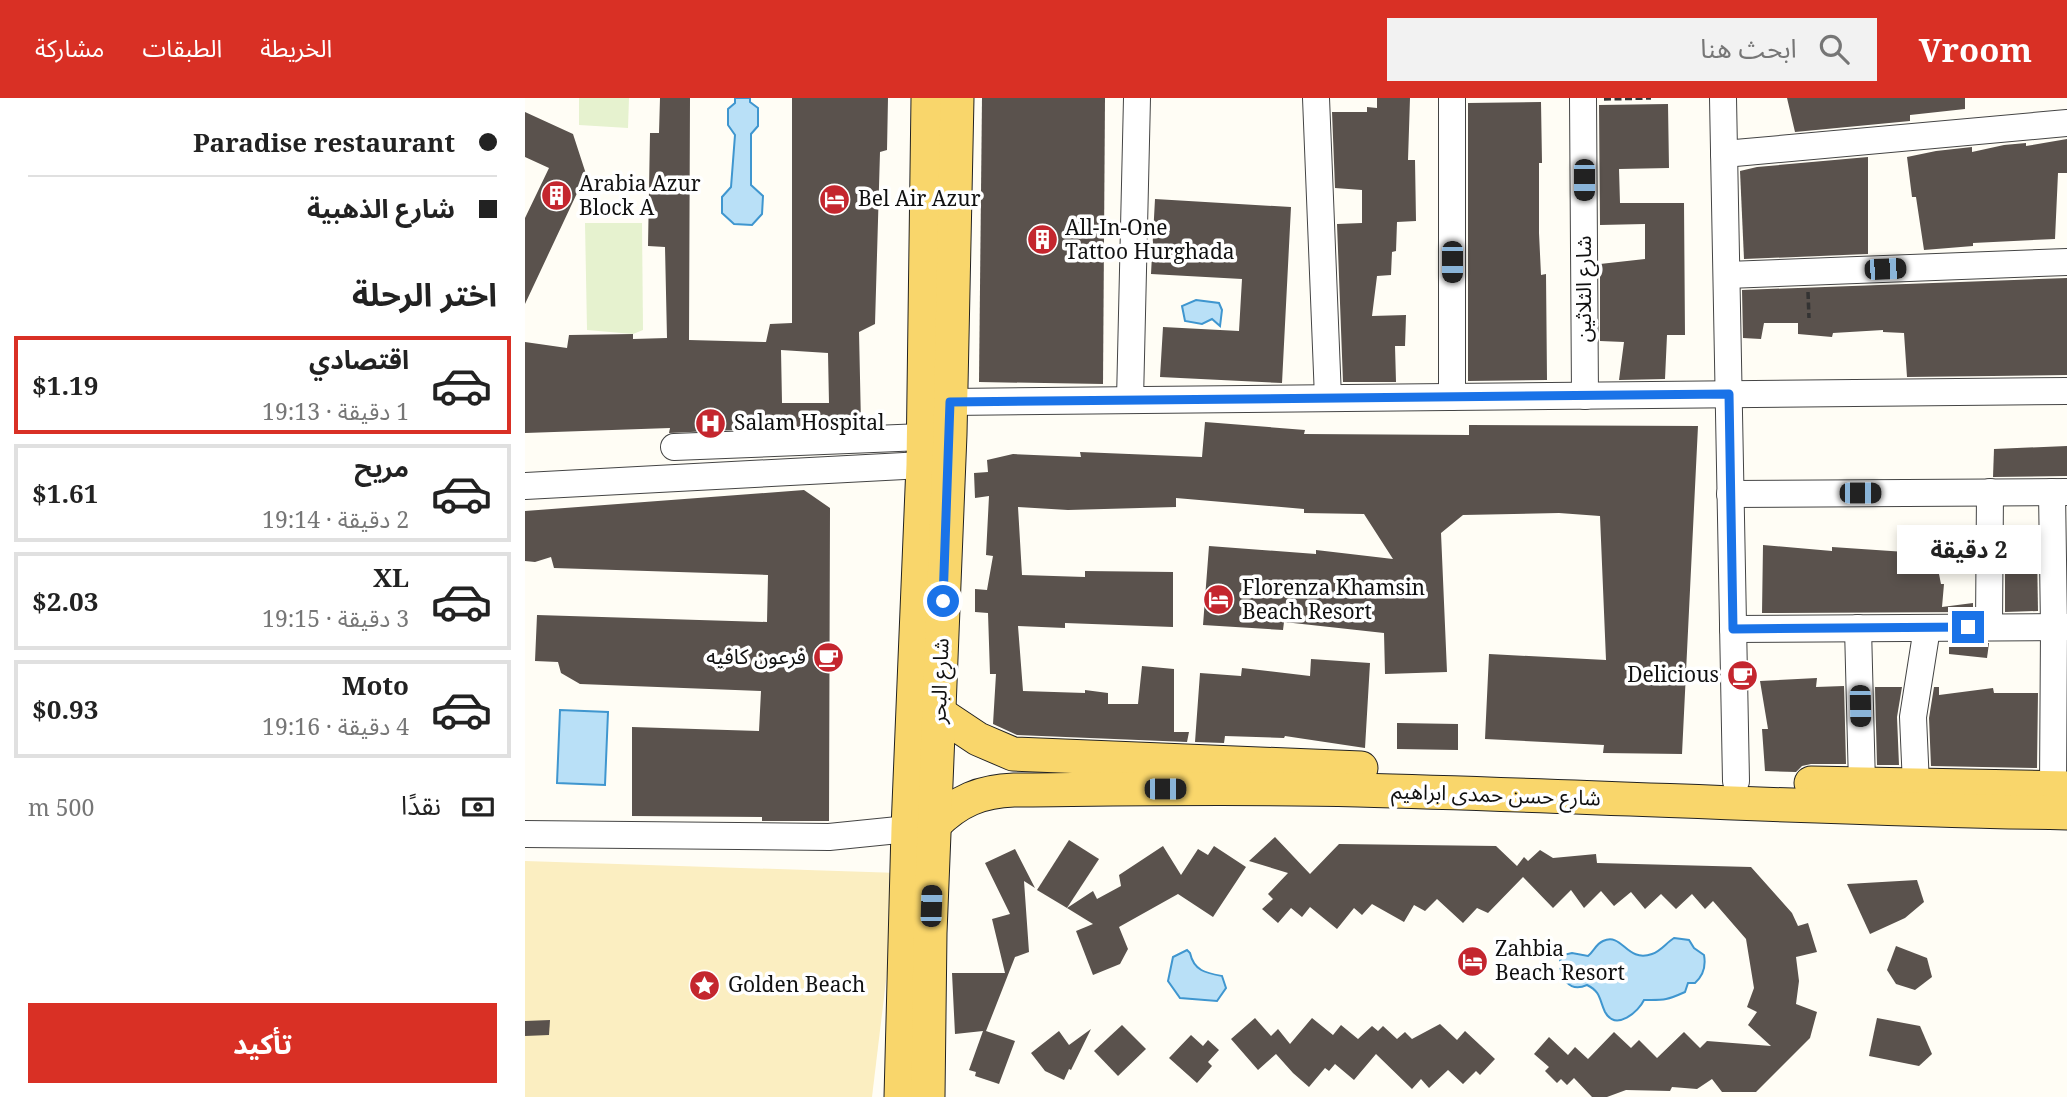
<!DOCTYPE html>
<html lang="ar">
<meta charset="utf-8">
<style>
body{margin:0;font-family:"Noto Serif","Noto Sans Arabic",serif;background:#f2f2f2;color:#222;direction:rtl;height:100vh;display:flex;flex-direction:column;font-size:26px;white-space:nowrap}
*{box-sizing:border-box;margin:0}
p{font-size:23px;color:#767676}
.icon{flex:none;width:38px;height:38px;fill:none;stroke:currentColor;stroke-width:2;stroke-linecap:round;stroke-linejoin:round}
.map{position:relative;flex:1;overflow:hidden;direction:ltr}
.side{display:flex;flex-direction:column;background:#fff;width:525px}
.side>*{flex:none}
.banner{display:grid;align-content:center;height:154px;padding:0 28px;background:#fff}
.end{position:absolute;width:32px;height:32px;margin:-16px;border:9px solid #1a73e8;background:#fff;box-shadow:0 0 0 4px #fff}
.from{border-radius:50%}
.bubble{position:absolute;height:49px;border-radius:0px;background:#fff;box-shadow:0 4px 10px #0003;font-size:23px;font-weight:700;line-height:49px;text-align:center;direction:rtl}
.car{position:absolute;width:21px;height:42px;margin:-21px -10px;border-radius:9px;box-shadow:0 0 5px 2px #0007;background:linear-gradient(#222 24%,#8ab4d8 0 40%,#222 0 76%,#8ab4d8 0 86%,#222 0)}
.banner b{display:flex;align-items:center;gap:24px;height:66px;font-size:26px}
.banner b+b{border-top:2px solid #e0e0e0}
.banner i{width:18px;height:18px;background:#222}
ul{padding:0;list-style:none}
li{display:flex;align-items:center;gap:21px;height:98px;margin:0 14px 10px;padding:0 14px;border:4px solid #e0e0e0;border-radius:0px}
li div{flex:1}
li b{display:block;font-size:26px}
li em{font-style:normal;font-weight:700}
li.selected{border-color:#d93025}
li>.icon{width:63px;height:63px;stroke-width:1.5}
h2{padding:0 28px;font-size:32px;line-height:84px}
.pay{display:flex;align-items:center;gap:18px;height:77px;padding:0 28px;font-size:26px}
.pay p{margin-inline-start:auto}
.button{display:flex;gap:14px;margin-top:auto;padding:14px 28px}
.button a{flex:1;height:80px;border-radius:0px;background:#d93025;color:#fff;font-size:28px;font-weight:700;line-height:80px;text-align:center}
header{display:flex;align-items:center;gap:42px;box-sizing:border-box;height:98px;padding:0 35px;background:#d93025;color:#fff}
header strong{font-size:33px}
nav{display:flex;gap:38px;margin-inline-start:auto;font-size:24px}
.search{width:490px;height:63px;background:#f2f2f2;display:flex;align-items:center;gap:18px;box-sizing:border-box;padding:0 24px;border-radius:0px;color:#767676;font-size:26px}
main{display:flex;flex:1;min-height:0}
.map>svg:first-child{display:block}
</style>
<header>
<strong>Vroom</strong>
<div class="search"><svg class="icon" aria-label="search" viewBox="0 0 24 24"><circle cx="10" cy="10" r="6"/><path d="M15 15l6 6"/></svg>ابحث هنا</div>
<nav><a>الخريطة</a><a>الطبقات</a><a>مشاركة</a></nav>
</header>
<main>
<div class="map">
<svg width="1542" height="999" viewBox="0 0 1542 999">
<rect width="100%" height="100%" fill="#fffdf5"/>
<path fill="#fbeec1" d="M0,763L374,775L347,999H0Z"/>
<g fill="#e6f2cf">
<path d="M54,0H104L103,30L54,27Z"/>
<path d="M60,125H117L118,232L108,236L62,232Z"/>
</g>
<g fill="#b9e0f7" stroke="#3f96cf" stroke-width="2">
<path d="M210,0H225V4L233,10V28L226,36V87L238,98L237,116L227,127L209,126L197,115V99L206,89L210,37L203,27V11L210,5Z"/>
<path d="M671,202L694,205L697,212L695,228L687,221L677,226L660,223L657,208Z"/>
<path d="M35,612L83,614L80,687L32,685Z"/>
<path d="M1149,840L1164,842L1169,850L1179,857C1181,868 1179,877 1170,885H1163L1160,894C1140,903 1139,902 1119,902C1114,913 1091,934 1080,914C1074,901 1076,894 1062,887C1044,895 1035,880 1035,863L1038,857L1047,855L1063,858C1069,853 1071,846 1078,843C1098,834 1101,865 1127,856C1136,853 1141,845 1149,840Z"/>
<path d="M662,852L665,855C669,873 681,875 697,878L701,890L692,903L655,900L643,883L648,859Z"/>
</g>
<g fill="#5a524d" fill-rule="evenodd">
<path d="M135,0H165L164,242L241,244L245,226L267,225V0H363L362,52L355,54L350,226L334,234L336,326L144,335L145,330L0,335V244L42,250L44,237L108,236V241L142,240L140,149L123,148L125,35H134ZM256,252L303,255L304,305H257Z"/>
<path d="M457,0H580L578,286L454,284Z"/>
<path d="M852,0H885L883,62H890L891,123L872,124L871,153L867,154L866,177L852,178L847,218L881,217L880,248H870L871,284H818L812,126L837,125V92L810,90L807,14H842V9L852,10Z"/>
<path d="M1262,0H1440V11L1385,17V23L1270,34Z"/>
<path d="M1016,4L1017,65H1014V135L1016,177L1021,176L1022,282L943,283V5Z"/>
<path d="M1143,6L1144,70L1094,71L1095,105H1159L1160,237H1142L1140,281L1094,282L1099,244L1075,243V166L1120,161V126L1075,127L1074,7Z"/>
<path d="M0,14L48,36L61,76L0,206V120L24,70L0,59Z"/>
<path d="M1542,41V75H1533L1530,141L1448,145V148L1399,152L1391,99H1387L1382,59L1411,53L1447,49V54L1479,47L1501,45V48Z"/>
<path d="M1343,59V156L1219,161L1215,73L1232,69Z"/>
<path d="M630,101L766,109L757,285L635,279L638,229L714,233L717,181L626,176Z"/>
<path d="M1542,180V277L1382,279L1379,235L1358,234V232L1308,235L1307,239L1273,236V225H1239L1236,241L1218,240L1217,192Z"/>
<path d="M680,324L780,332L779,336L944,337V327L1173,328L1157,656L1078,655L1079,647L960,641L964,556L1081,562L1075,418L1034,415L938,417L916,435L922,574L860,576L859,535L759,524L758,532L678,527L684,448L791,456V452L868,461L839,416L779,415V411L651,400V409L543,412L493,409L497,477L560,479V473L648,474V529L540,525V530L493,528L498,593L560,595V592L583,595V606H613L617,568L649,571V634H664L662,644L492,637L468,626L471,576H465L463,515L450,514V491L462,492L468,458L461,457L464,398L450,400L449,375L463,374L462,362L488,356L556,359L555,354L677,359Z"/>
<path d="M1542,348V378L1468,379L1469,351Z"/>
<path d="M279,392L305,410L304,723H237V719L107,718V629L234,633L236,593L55,586L36,575L33,564L10,563L12,517L242,524L243,477L29,470L26,459L10,464L0,463V413Z"/>
<path d="M1238,447L1307,453V449L1410,456L1416,486H1419L1417,509L1448,505V514L1237,515Z"/>
<path d="M1480,448L1512,452L1513,513L1480,514Z"/>
<path d="M1424,545H1464L1462,560L1424,556Z"/>
<path d="M786,561L845,565L840,650L760,638L759,640L700,638L699,645L670,644L675,575L716,578L717,570L785,578Z"/>
<path d="M1292,580L1291,589L1319,588L1321,666H1286L1277,668L1271,674L1240,673L1237,631H1243L1235,583Z"/>
<path d="M1350,589H1377L1372,619L1374,667H1352Z"/>
<path d="M1409,589H1414V597L1468,590L1469,595H1513L1512,670L1406,668L1404,620Z"/>
<path d="M872,625L933,626V652L872,651Z"/>
<path d="M750,739L785,776L814,746L971,748L992,768L999,759L1003,763L1015,752L1028,760L1071,756L1072,765L1226,769L1267,815L1273,828L1283,825L1292,854L1271,859L1274,883L1271,906L1292,914L1285,940L1231,994H1197L1187,981L1172,991L1147,989L1145,993L1101,992L1082,999H1067L1049,980L1042,987L1036,981L1032,985L1020,973L1024,969L1009,956L1024,939L1043,957L1050,949L1063,961L1089,934L1106,950L1114,942L1132,960L1159,934L1175,950L1182,943L1246,948L1223,927L1232,914L1222,909L1229,890L1221,841L1188,803L1180,811L1167,796L1151,811L1136,796L1120,811L1106,794L1089,808L1076,793L1059,810L1046,792L1028,810L998,779L963,815L952,810L938,825L912,801L900,813L889,807L879,824L847,806L837,817L829,810L812,831L785,809L777,819L766,810L753,825L737,811L748,801L743,796L763,775L724,763Z"/>
<path d="M544,742L574,761L542,810L512,792Z"/>
<path d="M638,748L656,777L673,751L683,757L689,748L721,769L688,819L653,796L594,829L603,851L595,866L568,877L551,833L568,826L542,810L568,793L572,801L596,788L594,777Z"/>
<path d="M490,751L510,790L499,783L504,854L490,859L461,933L490,943L474,986L450,978L451,974L444,972L458,933L430,936L427,875H480L467,821L485,816L460,765Z"/>
<path d="M1392,782L1399,804L1380,820L1345,836L1322,786Z"/>
<path d="M1371,848L1402,860L1407,879L1390,892L1371,886L1362,872Z"/>
<path d="M730,920L746,938L753,931L765,946L787,920L808,937L816,927L833,941L847,928L853,933L858,928L872,941L880,934L887,941L915,926L932,942L940,933L970,961L955,977L951,973L938,986L923,972L904,990L896,981L887,991L851,956L829,982L810,966L804,973L800,970L784,989L768,975L751,956L733,972L706,941Z"/>
<path d="M1352,920L1395,928L1407,956L1394,968L1344,958Z"/>
<path d="M25,922L24,937L0,938V923Z"/>
<path d="M597,927L621,951L593,978L569,953Z"/>
<path d="M566,931L546,972L544,971L539,982L520,973L506,955L534,933L544,947Z"/>
<path d="M666,937L678,948L683,942L694,952L683,964L687,968L672,985L644,960Z"/>
</g>
<g fill="none" stroke-linecap="round" stroke-linejoin="round">
<defs>
<g id="minor">
<path d="M791,0L803,300"/>
<path d="M927,0V299"/>
<path d="M1058,0L1060,298"/>
<path d="M1198,0L1211,683"/>
<path d="M1199,56L1542,25"/>
<path d="M1202,177L1542,164"/>
<path d="M605,302L612,0"/>
<path d="M425,304L1542,293"/>
<path d="M149,349L398,339"/>
<path d="M0,388L398,367"/>
<path d="M1527,394L1529,529L1528,690"/>
<path d="M1205,396L1542,394"/>
<path d="M1464,529L1465,394"/>
<path d="M1333,530L1337,686"/>
<path d="M1208,531L1542,529"/>
<path d="M1391,687L1388,619L1402,530"/>
<path d="M0,736L304,739L383,731"/>
</g>
<g id="major">
<path d="M414,615L453,641L488,656L836,670"/>
<path d="M1286,685L1542,690"/>
<path d="M410,726C433,703 456,693 489,692C604,691 719,689 833,692C1070,698 1306,711 1542,715"/>
<path d="M376,999L383,731L398,367L403,0"/>
<path d="M403,999L405,835L425,336L432,0"/>
</g>
</defs>
<use href="#minor" stroke="#444" stroke-width="28"/>
<use href="#major" stroke="#222" stroke-width="35"/>
<g stroke="#333" stroke-width="3.5" stroke-dasharray="7 3.5" stroke-linecap="butt">
<path d="M1079,1L1126,0"/>
<path d="M1283,194L1284,220"/>
</g>
<use href="#minor" stroke="#fff" stroke-width="26"/>
<use href="#major" stroke="#f9d66b" stroke-width="33"/>
</g>
<g fill="none" stroke-linecap="round" stroke-linejoin="round">
<path stroke="#1a73e8" stroke-width="9" d="M418,503L425,304L1204,296L1208,531L1443,529"/>
</g>
<defs>
<symbol id="building-disc" viewBox="-11 -11 22 22"><circle r="9.5" fill="#c4262e" stroke="#fff"/><path d="M-4-6H4V6H1V3H-1V6H-4ZM-2.5-4.3h1.7v1.8h-1.7ZM.8-4.3h1.7v1.8H.8ZM-2.5-1h1.7V.8h-1.7ZM.8-1h1.7V.8H.8Z" fill="#fff"/></symbol>
<symbol id="hotel-disc" viewBox="-11 -11 22 22"><circle r="9.5" fill="#c4262e" stroke="#fff"/><path d="M-6-4.5h1.5V1H6V5H4.5V3h-9V5H-6ZM-4 0a1.8 1.8 0 1 1 3.6 0ZM.5 0V-2.5h3Q6-2.5 6 0Z" fill="#fff"/></symbol>
<symbol id="hospital-disc" viewBox="-11 -11 22 22"><circle r="9.5" fill="#c4262e" stroke="#fff"/><path d="M-5-5h3v3.5h4V-5h3V5h-3V1.5h-4V5h-3Z" fill="#fff"/></symbol>
<symbol id="cafe-disc" viewBox="-11 -11 22 22"><circle r="9.5" fill="#c4262e" stroke="#fff"/><path d="M-5.5-4.5H6V0H3Q3 3.5 0 3.5H-2.5Q-5.5 3.5-5.5 0ZM3-3.2v2h1.7v-2ZM-6 4.5H4V6H-6Z" fill="#fff"/></symbol>
<symbol id="sight-disc" viewBox="-11 -11 22 22"><circle r="9.5" fill="#c4262e" stroke="#fff"/><path d="M0-6L1.8-2.2L6-1.7L2.9 1.2L3.7 5.4L0 3.3L-3.7 5.4L-2.9 1.2L-6-1.7L-1.8-2.2Z" fill="#fff"/></symbol>
</defs>
<g fill-rule="evenodd">
<use href="#building-disc" x="14" y="80" width="35" height="35"/>
<use href="#hotel-disc" x="292" y="84" width="35" height="35"/>
<use href="#building-disc" x="500" y="124" width="35" height="35"/>
<use href="#hospital-disc" x="168" y="308" width="35" height="35"/>
<use href="#hotel-disc" x="676" y="484" width="35" height="35"/>
<use href="#cafe-disc" x="286" y="542" width="35" height="35"/>
<use href="#cafe-disc" x="1200" y="560" width="35" height="35"/>
<use href="#hotel-disc" x="930" y="846" width="35" height="35"/>
<use href="#sight-disc" x="162" y="870" width="35" height="35"/>
</g>
<g text-anchor="middle" stroke-width="7" stroke-linejoin="round" paint-order="stroke">
<g font-size="21" fill="#111" stroke="#fff" text-anchor="start">
<text x="54" y="93">Arabia Azur<tspan x="54" dy="24">Block A</tspan></text>
<text x="333" y="108">Bel Air Azur</text>
<text x="540" y="137">All-In-One<tspan x="540" dy="24">Tattoo Hurghada</tspan></text>
<text x="209" y="332">Salam Hospital</text>
<text x="717" y="497">Florenza Khamsin<tspan x="717" dy="24">Beach Resort</tspan></text>
<text x="281" y="566" text-anchor="end">فرعون كافيه</text>
<text x="1194" y="584" text-anchor="end">Delicious</text>
<text x="970" y="858">Zahbia<tspan x="970" dy="24">Beach Resort</tspan></text>
<text x="203" y="894">Golden Beach</text>
</g>
<g font-size="21" fill="#111" stroke="#fff">
<text transform="translate(1059 191) rotate(-90)" y="7">شارع الثلاثين</text>
<text transform="translate(415 583) rotate(-88)" y="7">شارع البحر</text>
<text transform="translate(971 697) rotate(2)" y="7">شارع حسن حمدى ابراهيم</text>
</g>
</g>
</svg>
<i class="end from" style="left:418px;top:503px"></i>
<i class="end" style="left:1443px;top:529px"></i>
<div class="bubble" style="left:1372px;top:427px;width:144px">2 دقيقة</div>
<i class="car" style="left:1059px;top:82px;rotate:180deg"></i>
<i class="car" style="left:927px;top:164px;rotate:180deg"></i>
<i class="car" style="left:1360px;top:171px;rotate:88deg"></i>
<i class="car" style="left:1335px;top:395px;rotate:90deg"></i>
<i class="car" style="left:1335px;top:608px;rotate:179deg"></i>
<i class="car" style="left:640px;top:691px;rotate:90deg"></i>
<i class="car" style="left:406px;top:808px;rotate:2deg"></i>
</div>
<section class="side">
<div class="banner">
<b><i class="from"></i>Paradise restaurant</b>
<b><i></i>شارع الذهبية</b>
</div>
<h2>اختر الرحلة</h2>
<ul>
<li class="selected"><svg class="icon" aria-label="car" viewBox="0 0 24 24"><path d="M5 17H2v-5l4-1 3-4h7l3 4 3 1v5h-3M9 17h6M6 11h13"/><circle cx="7" cy="17" r="2"/><circle cx="17" cy="17" r="2"/></svg><div><b>اقتصادي</b><p>1 دقيقة · 19:13</p></div><em>$1.19</em></li>
<li><svg class="icon" aria-label="car" viewBox="0 0 24 24"><path d="M5 17H2v-5l4-1 3-4h7l3 4 3 1v5h-3M9 17h6M6 11h13"/><circle cx="7" cy="17" r="2"/><circle cx="17" cy="17" r="2"/></svg><div><b>مريح</b><p>2 دقيقة · 19:14</p></div><em>$1.61</em></li>
<li><svg class="icon" aria-label="car" viewBox="0 0 24 24"><path d="M5 17H2v-5l4-1 3-4h7l3 4 3 1v5h-3M9 17h6M6 11h13"/><circle cx="7" cy="17" r="2"/><circle cx="17" cy="17" r="2"/></svg><div><b>XL</b><p>3 دقيقة · 19:15</p></div><em>$2.03</em></li>
<li><svg class="icon" aria-label="car" viewBox="0 0 24 24"><path d="M5 17H2v-5l4-1 3-4h7l3 4 3 1v5h-3M9 17h6M6 11h13"/><circle cx="7" cy="17" r="2"/><circle cx="17" cy="17" r="2"/></svg><div><b>Moto</b><p>4 دقيقة · 19:16</p></div><em>$0.93</em></li>
</ul>
<div class="pay"><svg class="icon" aria-label="cash" viewBox="0 0 24 24"><path d="M3 7h18v10H3z"/><circle cx="12" cy="12" r="2"/></svg>نقدًا<p>500 m</p></div>
<div class="button"><a>تأكيد</a></div>
</section>
</main>
